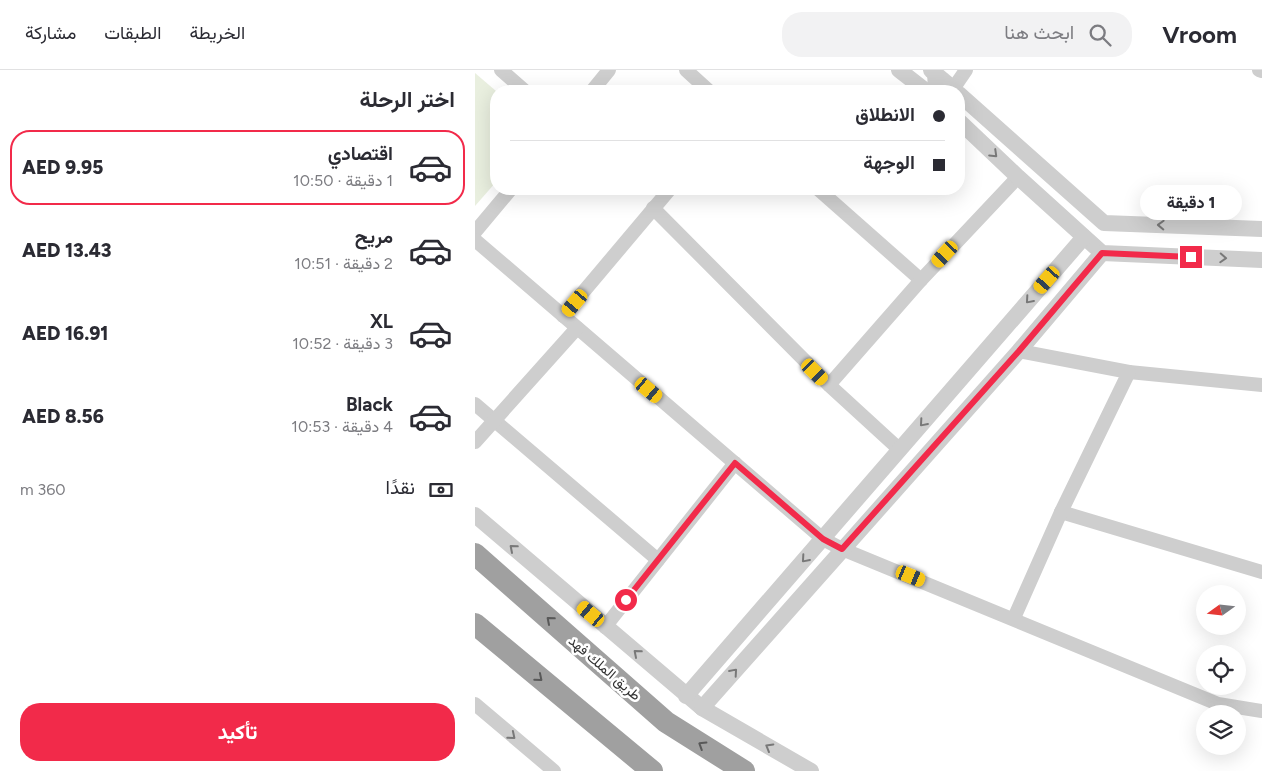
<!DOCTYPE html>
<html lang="ar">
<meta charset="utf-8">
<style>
body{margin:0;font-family:Figtree,Vazirmatn,sans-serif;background:#f2f2f3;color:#2b2b33;direction:rtl;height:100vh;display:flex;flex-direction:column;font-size:19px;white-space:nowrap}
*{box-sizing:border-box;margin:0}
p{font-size:16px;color:#7c7c81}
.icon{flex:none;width:28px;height:28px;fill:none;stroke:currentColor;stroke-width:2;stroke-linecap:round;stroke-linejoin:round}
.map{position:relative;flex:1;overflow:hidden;direction:ltr}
.panel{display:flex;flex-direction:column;background:#fff;width:475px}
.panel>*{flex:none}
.hud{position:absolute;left:15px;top:15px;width:475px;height:110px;border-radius:20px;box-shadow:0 5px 20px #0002;direction:rtl;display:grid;align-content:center;height:110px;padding:0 20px;background:#fff}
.needle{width:32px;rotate:255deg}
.buttons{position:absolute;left:721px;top:515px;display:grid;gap:10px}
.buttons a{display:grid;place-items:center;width:50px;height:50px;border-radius:50%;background:#fff;box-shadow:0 5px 20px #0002;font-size:25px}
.end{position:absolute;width:22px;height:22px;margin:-11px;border:6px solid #f22a4a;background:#fff;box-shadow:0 0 0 2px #fff}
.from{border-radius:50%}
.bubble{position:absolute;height:35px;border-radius:18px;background:#fff;box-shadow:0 5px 20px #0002;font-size:16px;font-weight:800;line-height:35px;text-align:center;direction:rtl}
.car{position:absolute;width:15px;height:30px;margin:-15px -8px;border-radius:6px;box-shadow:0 0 4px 1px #0007;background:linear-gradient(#f5c518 24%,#345 0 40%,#f5c518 0 76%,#345 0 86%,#f5c518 0)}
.hud b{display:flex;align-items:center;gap:18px;height:48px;font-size:19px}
.hud b+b{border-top:1px solid #e1e1e2}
.hud i{width:12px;height:12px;background:#2b2b33}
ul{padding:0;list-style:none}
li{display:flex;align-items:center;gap:15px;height:75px;margin:0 10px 8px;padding:0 10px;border:2px solid transparent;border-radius:20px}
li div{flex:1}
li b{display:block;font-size:19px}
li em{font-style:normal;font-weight:800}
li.selected{border-color:#f22a4a}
li>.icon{width:45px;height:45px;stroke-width:1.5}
h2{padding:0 20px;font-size:22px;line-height:60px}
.pay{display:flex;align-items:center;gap:12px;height:55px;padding:0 20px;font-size:19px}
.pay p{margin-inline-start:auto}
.button{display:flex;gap:10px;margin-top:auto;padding:10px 20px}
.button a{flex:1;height:58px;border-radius:20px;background:#f22a4a;color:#fff;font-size:20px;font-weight:800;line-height:58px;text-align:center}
header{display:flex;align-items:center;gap:30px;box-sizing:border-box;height:70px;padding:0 25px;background:#fff;border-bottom:1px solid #e1e1e2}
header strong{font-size:24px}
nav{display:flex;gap:28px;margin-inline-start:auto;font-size:18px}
.search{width:350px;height:45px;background:#f2f2f3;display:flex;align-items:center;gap:12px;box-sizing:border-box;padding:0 18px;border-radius:20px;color:#7c7c81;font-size:19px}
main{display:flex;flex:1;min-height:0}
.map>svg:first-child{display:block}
</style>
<header>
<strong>Vroom</strong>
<div class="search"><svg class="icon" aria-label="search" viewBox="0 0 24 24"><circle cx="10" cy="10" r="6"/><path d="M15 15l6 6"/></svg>ابحث هنا</div>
<nav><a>الخريطة</a><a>الطبقات</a><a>مشاركة</a></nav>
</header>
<main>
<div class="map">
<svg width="787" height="701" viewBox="0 0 787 701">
<rect width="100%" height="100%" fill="#fff"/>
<path fill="#e9efdf" d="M0,3L21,21V112L0,136Z"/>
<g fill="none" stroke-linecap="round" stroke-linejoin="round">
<g stroke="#cecece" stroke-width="14">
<path d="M26,0L50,21"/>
<path d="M211,0L234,21"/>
<path d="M460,0L459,2L460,21"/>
<path d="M784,0L787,1"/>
<path d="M117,21L134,0"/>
<path d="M473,21L478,19L491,0"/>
<path d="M343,119L446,210"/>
<path d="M178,138L354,315L425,380"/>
<path d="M0,162L36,119"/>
<path d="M0,170L348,469L367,479L743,634L787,641"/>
<path d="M88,246L195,119"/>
<path d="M654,302L787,315"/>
<path d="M354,315L446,210L543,107"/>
<path d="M0,334L183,490"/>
<path d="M0,372L102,258"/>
<path d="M586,442L787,502"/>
<path d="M539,548L586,442L654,302L544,281"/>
<path d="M130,557L260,393"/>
<path d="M0,634L79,701"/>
</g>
<g stroke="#cecece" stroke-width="16">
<path d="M424,0L451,21"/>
<path d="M456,0L481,21"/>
<path d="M484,24L629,153L787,159"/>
<path d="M484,51L543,107L627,183L787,190"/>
<path d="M0,445L227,638L336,701"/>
<path d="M211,626L609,167"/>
<path d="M227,638L544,281L627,183"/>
</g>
<g stroke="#a0a0a0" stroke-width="22">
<path d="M0,484L191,652L269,701"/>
<path d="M0,554L177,701"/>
</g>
</g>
<defs><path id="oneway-chevron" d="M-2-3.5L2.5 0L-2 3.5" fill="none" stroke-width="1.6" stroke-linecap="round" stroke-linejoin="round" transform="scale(1.25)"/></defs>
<g stroke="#787878">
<use href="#oneway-chevron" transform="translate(519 84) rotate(44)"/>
<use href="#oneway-chevron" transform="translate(686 155) rotate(-178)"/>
<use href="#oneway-chevron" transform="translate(748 188) rotate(3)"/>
<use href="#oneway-chevron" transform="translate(554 230) rotate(131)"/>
<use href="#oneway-chevron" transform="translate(448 353) rotate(131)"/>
<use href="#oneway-chevron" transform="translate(38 478) rotate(-139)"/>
<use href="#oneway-chevron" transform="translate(330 489) rotate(131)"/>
<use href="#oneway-chevron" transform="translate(162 583) rotate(-139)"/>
<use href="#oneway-chevron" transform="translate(259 602) rotate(-49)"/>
<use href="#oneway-chevron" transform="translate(37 666) rotate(40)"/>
<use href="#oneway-chevron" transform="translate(294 677) rotate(-150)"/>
</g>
<g stroke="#585858">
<use href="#oneway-chevron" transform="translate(75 550) rotate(-139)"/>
<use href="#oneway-chevron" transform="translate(64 608) rotate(40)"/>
<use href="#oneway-chevron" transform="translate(227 675) rotate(-148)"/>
</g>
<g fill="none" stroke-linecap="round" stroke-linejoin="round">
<path stroke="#f22a4a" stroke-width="6" d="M151,530L260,393L348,469L367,479L544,281L627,183L716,187"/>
</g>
<g text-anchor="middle" stroke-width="5" stroke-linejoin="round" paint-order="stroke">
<g font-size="14" fill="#313131" stroke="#fff">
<text transform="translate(130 598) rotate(41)" y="5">طريق الملك فهد</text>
</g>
</g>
</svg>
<div class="buttons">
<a><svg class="needle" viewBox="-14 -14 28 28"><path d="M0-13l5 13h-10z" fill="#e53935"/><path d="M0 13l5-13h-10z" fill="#7c7c81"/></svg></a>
<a><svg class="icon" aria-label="locate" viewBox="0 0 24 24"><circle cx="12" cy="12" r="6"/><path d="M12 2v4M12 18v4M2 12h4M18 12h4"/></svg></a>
<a><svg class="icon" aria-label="layers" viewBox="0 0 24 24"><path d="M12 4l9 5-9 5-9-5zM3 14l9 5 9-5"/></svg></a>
</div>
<i class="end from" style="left:151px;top:530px"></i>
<i class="end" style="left:716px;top:187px"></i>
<div class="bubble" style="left:665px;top:115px;width:102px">1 دقيقة</div>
<i class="car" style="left:470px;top:184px;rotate:223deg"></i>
<i class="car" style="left:572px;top:210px;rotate:221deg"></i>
<i class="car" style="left:100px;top:233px;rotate:220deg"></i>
<i class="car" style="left:340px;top:302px;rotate:135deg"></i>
<i class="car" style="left:174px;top:320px;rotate:130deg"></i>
<i class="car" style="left:436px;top:506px;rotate:112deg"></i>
<i class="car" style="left:116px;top:544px;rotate:310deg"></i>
<div class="hud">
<b><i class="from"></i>الانطلاق</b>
<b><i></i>الوجهة</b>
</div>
</div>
<section class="panel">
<h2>اختر الرحلة</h2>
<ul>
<li class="selected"><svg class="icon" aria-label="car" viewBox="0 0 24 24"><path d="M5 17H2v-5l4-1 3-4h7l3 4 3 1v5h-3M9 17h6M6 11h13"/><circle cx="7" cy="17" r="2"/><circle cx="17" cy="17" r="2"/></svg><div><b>اقتصادي</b><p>1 دقيقة · 10:50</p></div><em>AED 9.95</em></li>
<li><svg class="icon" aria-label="car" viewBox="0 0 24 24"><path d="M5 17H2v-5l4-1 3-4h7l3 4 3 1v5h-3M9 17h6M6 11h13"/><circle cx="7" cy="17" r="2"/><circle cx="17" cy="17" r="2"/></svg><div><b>مريح</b><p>2 دقيقة · 10:51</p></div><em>AED 13.43</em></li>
<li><svg class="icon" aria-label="car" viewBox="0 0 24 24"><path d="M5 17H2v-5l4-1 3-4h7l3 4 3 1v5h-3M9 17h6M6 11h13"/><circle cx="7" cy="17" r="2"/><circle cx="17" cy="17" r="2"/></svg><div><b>XL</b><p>3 دقيقة · 10:52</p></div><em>AED 16.91</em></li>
<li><svg class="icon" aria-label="car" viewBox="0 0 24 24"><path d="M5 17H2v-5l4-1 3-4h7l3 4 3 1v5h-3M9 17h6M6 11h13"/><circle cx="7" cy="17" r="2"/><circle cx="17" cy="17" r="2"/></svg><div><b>Black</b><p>4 دقيقة · 10:53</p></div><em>AED 8.56</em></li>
</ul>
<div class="pay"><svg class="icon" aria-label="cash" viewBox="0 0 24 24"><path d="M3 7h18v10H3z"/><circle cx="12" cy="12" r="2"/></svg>نقدًا<p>360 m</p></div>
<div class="button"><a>تأكيد</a></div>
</section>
</main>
